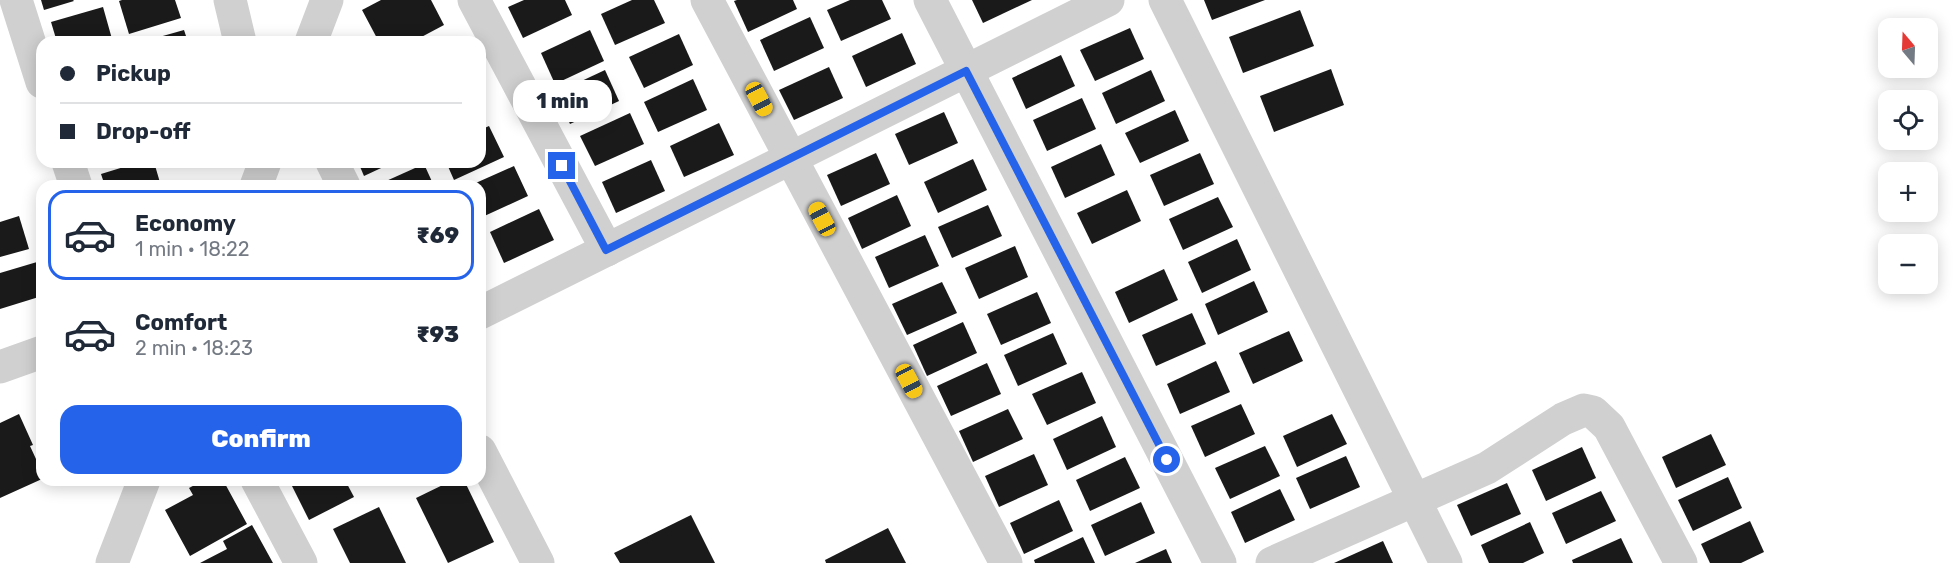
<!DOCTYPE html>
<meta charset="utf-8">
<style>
body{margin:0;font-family:Rubik,sans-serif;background:#f6f6f7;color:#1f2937;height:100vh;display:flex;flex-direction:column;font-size:22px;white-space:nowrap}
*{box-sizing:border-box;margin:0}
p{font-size:20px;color:#747a83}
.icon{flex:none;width:33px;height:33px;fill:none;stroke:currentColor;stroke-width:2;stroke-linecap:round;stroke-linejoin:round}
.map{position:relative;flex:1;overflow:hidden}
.details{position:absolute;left:36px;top:180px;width:450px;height:306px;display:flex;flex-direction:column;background:#fff;border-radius:18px;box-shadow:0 3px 15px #0003}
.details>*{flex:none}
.top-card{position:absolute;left:36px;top:36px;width:450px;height:132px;border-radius:18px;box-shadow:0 3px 15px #0003;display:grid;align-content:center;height:132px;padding:0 24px;background:#fff}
.needle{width:39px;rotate:341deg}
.controls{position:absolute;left:1878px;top:18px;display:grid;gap:12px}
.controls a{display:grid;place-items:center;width:60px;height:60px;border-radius:12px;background:#fff;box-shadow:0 3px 15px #0003;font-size:30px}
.end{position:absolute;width:27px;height:27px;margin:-14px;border:8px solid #2563eb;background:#fff;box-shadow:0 0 0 3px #fff}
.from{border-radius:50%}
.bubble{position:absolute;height:42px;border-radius:18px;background:#fff;box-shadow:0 3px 15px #0003;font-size:20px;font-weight:800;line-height:42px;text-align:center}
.car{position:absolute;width:18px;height:36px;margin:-18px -9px;border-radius:8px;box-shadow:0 0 4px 2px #0007;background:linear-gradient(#f5c518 24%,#345 0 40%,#f5c518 0 76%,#345 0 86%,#f5c518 0)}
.top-card b{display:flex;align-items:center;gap:21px;height:57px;font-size:22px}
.top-card b+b{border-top:2px solid #e0e1e3}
.top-card i{width:15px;height:15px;background:#1f2937}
ul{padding:10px 0 0;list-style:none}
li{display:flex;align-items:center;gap:18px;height:90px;margin:0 12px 9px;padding:0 12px;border:3px solid transparent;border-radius:18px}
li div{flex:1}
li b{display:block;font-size:22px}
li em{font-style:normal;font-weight:800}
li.active{border-color:#2563eb}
li>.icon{width:54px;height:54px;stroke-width:1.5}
.primary-button{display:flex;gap:12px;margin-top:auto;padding:12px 24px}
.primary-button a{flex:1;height:69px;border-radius:18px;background:#2563eb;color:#fff;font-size:24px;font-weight:800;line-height:69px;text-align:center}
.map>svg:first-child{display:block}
</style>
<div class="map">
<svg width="1957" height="563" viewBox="0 0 1957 563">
<rect width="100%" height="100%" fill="#fff"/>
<g fill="#1a1a1a">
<path d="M41,0H73L74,1L44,10Z"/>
<path d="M122,0H175L181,18L129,34L119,1Z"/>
<path d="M381,0H431L444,25L412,42H379L362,10Z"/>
<path d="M524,0H565L572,15L523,38L508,7Z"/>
<path d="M632,0H654L665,23L615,45L601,14Z"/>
<path d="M737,0H793L797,9L748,32L734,1Z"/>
<path d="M850,0H882L891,19L841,41L827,10Z"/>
<path d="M972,0H1032L983,23Z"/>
<path d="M1204,0H1265L1212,20Z"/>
<path d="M103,7L112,39L102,42H57L51,22Z"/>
<path d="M1300,10L1314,46L1243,73L1229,37Z"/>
<path d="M810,17L824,48L774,71L760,40Z"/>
<path d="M1130,28L1144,59L1095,81L1080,50Z"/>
<path d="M184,30L188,42H146L145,41Z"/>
<path d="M590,30L604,61L555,84L541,53Z"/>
<path d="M902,33L916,64L866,87L852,56Z"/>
<path d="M679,34L693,65L644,88L629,57Z"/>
<path d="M1061,55L1075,86L1026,109L1012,78Z"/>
<path d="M829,67L843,98L794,120L779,90Z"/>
<path d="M1331,69L1344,105L1274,132L1260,96Z"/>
<path d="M605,70L619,101L570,124L556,93Z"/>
<path d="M1151,70L1165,101L1116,124L1102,93Z"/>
<path d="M693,79L707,110L658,132L644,102Z"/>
<path d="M1082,98L1096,129L1047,151L1033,120Z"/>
<path d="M1175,110L1189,141L1140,163L1125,133Z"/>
<path d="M944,112L958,143L909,165L895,134Z"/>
<path d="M630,113L644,144L595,166L580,136Z"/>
<path d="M719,123L734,155L684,177L670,146Z"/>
<path d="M489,126L504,157L454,180L446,162H480V130Z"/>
<path d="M1101,144L1115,175L1065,198L1051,167Z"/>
<path d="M876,153L890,184L841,206L827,175Z"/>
<path d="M1200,153L1214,184L1164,206L1150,175Z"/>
<path d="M973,159L987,190L938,213L924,182Z"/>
<path d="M651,160L665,191L616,213L602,182Z"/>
<path d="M140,162H154L161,186H105L101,174Z"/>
<path d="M358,162H394L364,176Z"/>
<path d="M424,164L434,186H375Z"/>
<path d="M514,166L528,196L480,218V186H469Z"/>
<path d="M1127,190L1141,221L1092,244L1077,213Z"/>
<path d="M897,195L911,226L862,249L848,218Z"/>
<path d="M1218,197L1233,227L1183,250L1169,219Z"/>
<path d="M988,205L1002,236L952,258L938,227Z"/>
<path d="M539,209L554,240L504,263L490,232Z"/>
<path d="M19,216L29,249L0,257V222Z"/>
<path d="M925,235L939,266L889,288L875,257Z"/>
<path d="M1237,239L1251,270L1202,293L1188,262Z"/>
<path d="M1015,246L1028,277L979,299L965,268Z"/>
<path d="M37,262L42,278V296L0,309V273Z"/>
<path d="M1164,269L1178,300L1129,323L1115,292Z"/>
<path d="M1254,281L1268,312L1218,335L1205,304Z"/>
<path d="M942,282L957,313L907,335L892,304Z"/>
<path d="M1037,292L1051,323L1001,345L987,314Z"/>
<path d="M1192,313L1206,344L1156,366L1142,335Z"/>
<path d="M963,322L977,353L927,376L913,345Z"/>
<path d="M1289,331L1303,361L1253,384L1239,353Z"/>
<path d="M1053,333L1067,364L1018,386L1004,355Z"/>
<path d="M1216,361L1230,392L1180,414L1167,384Z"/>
<path d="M987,363L1001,394L951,416L937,386Z"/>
<path d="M1082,372L1096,403L1047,425L1032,394Z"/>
<path d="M1241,404L1255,434L1205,457L1191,426Z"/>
<path d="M1008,409L1023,439L973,462L959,431Z"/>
<path d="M19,414L33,445L30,446L42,472V479L0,498V423Z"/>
<path d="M1332,414L1347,444L1297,467L1283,436Z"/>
<path d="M1102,416L1116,447L1067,470L1053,439Z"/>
<path d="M1711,434L1726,465L1676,488L1662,457Z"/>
<path d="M1265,446L1280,476L1230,499L1215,468Z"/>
<path d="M1582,447L1596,478L1546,501L1532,470Z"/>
<path d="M1034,454L1048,485L999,507L985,476Z"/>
<path d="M1346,456L1360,487L1310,509L1296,478Z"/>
<path d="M1125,457L1140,488L1090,511L1076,480Z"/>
<path d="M1728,477L1742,508L1693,531L1678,500Z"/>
<path d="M204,480H223L247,524L190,556L165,510L193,495L189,488Z"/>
<path d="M289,480H345L354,497L309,520Z"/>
<path d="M453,480H464L494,542L448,563L416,498Z"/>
<path d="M1507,483L1521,514L1471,536L1457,505Z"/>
<path d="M1280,489L1295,520L1245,543L1231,512Z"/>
<path d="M1601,491L1616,521L1566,544L1552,513Z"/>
<path d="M1059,500L1073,531L1024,554L1010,523Z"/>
<path d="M1141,502L1155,533L1105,556L1091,525Z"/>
<path d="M379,507L406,563H350L333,529Z"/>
<path d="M691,515L715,563H620L614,553Z"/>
<path d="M1750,521L1764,552L1741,563H1710L1701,544Z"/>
<path d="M1530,522L1544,553L1523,563H1489L1481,545Z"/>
<path d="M252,525L273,563H200L227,549L223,541Z"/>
<path d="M888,528L906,563H826L825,560Z"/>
<path d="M1083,537L1095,563H1035L1034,560Z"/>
<path d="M1621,538L1633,563H1573L1572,560Z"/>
<path d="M1383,541L1393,563H1334Z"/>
<path d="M1166,549L1172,563H1135Z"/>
</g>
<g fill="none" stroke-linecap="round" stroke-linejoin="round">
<g stroke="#d0d0d0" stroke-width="33">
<path d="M16,0L42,82"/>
<path d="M230,0L240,42"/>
<path d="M474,0L607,250"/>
<path d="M707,0L1006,563"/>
<path d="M930,0L1220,563"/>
<path d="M1165,0L1446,563"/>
<path d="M311,42L327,0"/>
<path d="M68,162L76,186"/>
<path d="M332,162L344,186"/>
<path d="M256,186L265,162"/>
<path d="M480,313L1108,0"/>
<path d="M0,367L42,352"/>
<path d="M480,451L538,563"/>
<path d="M257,480L301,563"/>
<path d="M112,563L144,480"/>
<path d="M1272,563L1487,468L1563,419L1584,410L1593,412L1609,427L1681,563"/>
</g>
</g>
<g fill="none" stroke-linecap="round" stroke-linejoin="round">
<path stroke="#2563eb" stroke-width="8" d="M562,166L606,250L966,71L1167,460"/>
</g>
</svg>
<div class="controls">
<a><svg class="needle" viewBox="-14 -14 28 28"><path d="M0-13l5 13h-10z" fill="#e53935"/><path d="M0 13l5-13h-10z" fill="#747a83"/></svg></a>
<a><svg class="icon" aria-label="locate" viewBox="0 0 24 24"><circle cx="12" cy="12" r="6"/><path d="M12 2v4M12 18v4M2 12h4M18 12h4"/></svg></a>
<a>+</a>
<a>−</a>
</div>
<i class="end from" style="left:1167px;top:460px"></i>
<i class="end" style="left:562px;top:166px"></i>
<div class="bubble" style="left:513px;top:80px;width:99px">1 min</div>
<i class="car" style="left:759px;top:99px;rotate:152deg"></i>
<i class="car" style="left:822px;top:219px;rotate:332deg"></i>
<i class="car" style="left:909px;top:381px;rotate:152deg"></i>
<div class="top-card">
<b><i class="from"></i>Pickup</b>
<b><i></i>Drop-off</b>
</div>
<section class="details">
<ul>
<li class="active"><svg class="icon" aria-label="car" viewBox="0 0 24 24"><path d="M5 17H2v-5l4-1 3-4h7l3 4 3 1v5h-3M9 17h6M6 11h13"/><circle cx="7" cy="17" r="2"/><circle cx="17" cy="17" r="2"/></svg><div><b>Economy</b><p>1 min · 18:22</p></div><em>₹69</em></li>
<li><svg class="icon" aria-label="car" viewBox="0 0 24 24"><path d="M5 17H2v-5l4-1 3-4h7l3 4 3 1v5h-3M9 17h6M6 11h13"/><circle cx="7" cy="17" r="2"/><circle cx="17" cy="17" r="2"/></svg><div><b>Comfort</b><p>2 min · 18:23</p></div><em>₹93</em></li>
</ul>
<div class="primary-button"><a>Confirm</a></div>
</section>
</div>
